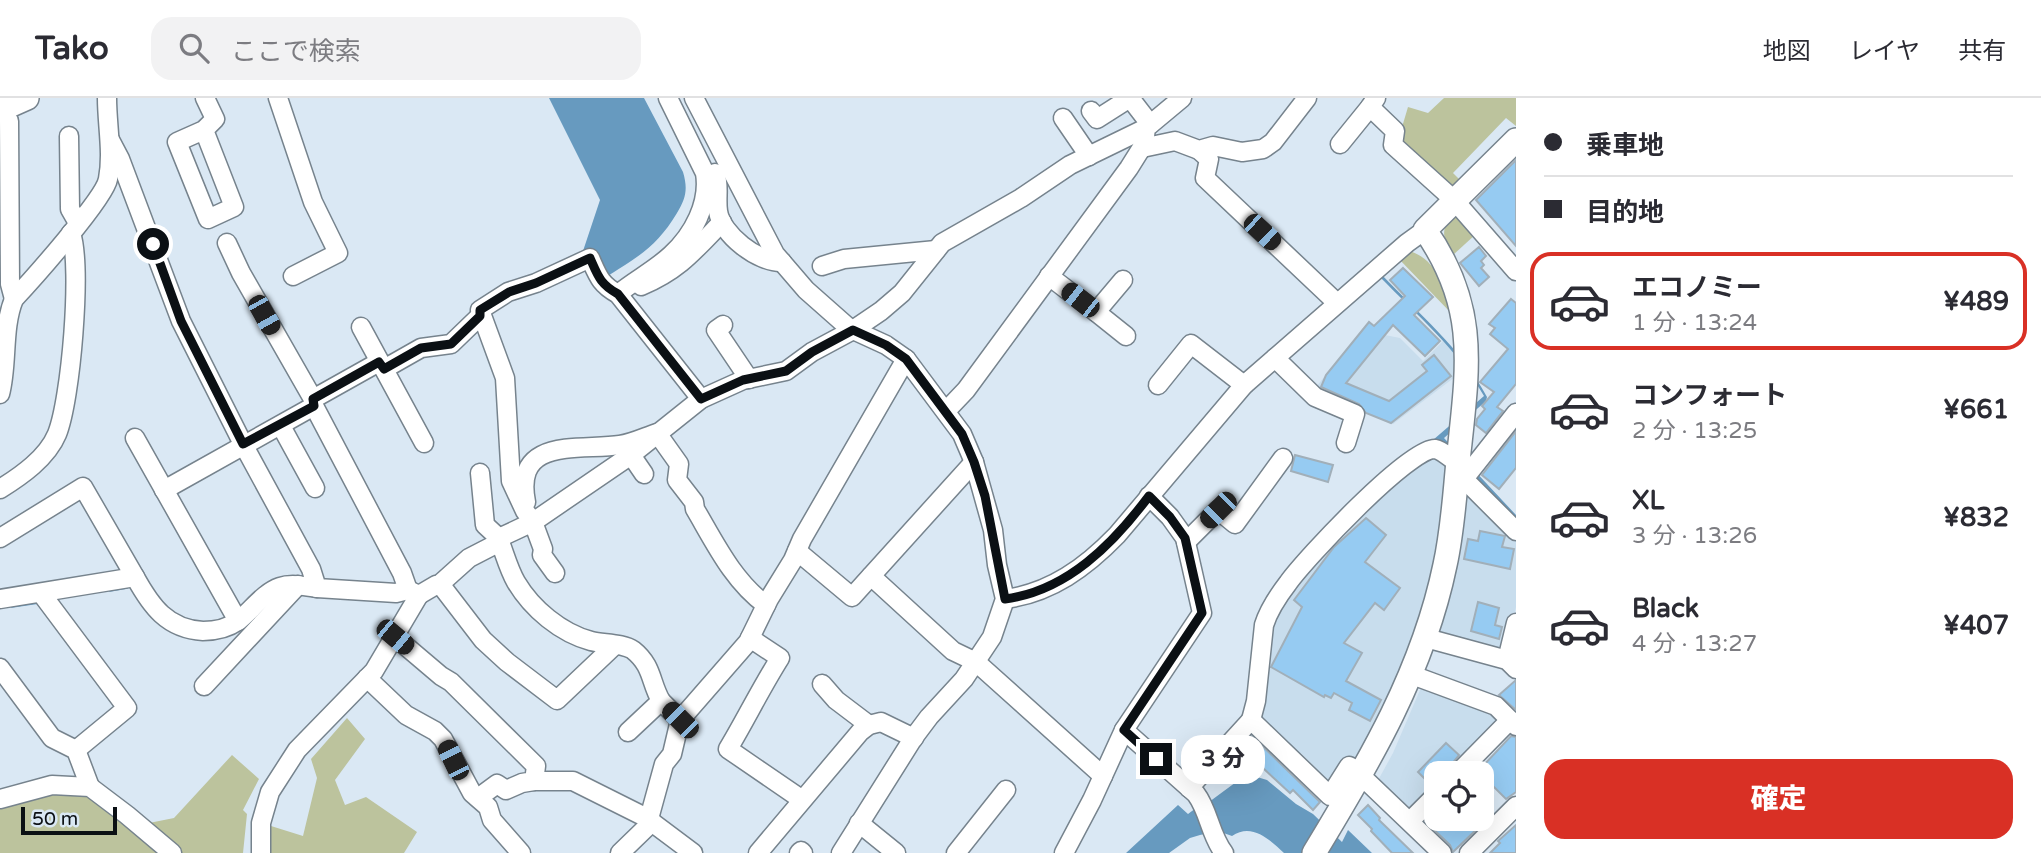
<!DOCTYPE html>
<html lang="ja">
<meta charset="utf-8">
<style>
body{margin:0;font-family:"Varela Round","Noto Sans JP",sans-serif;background:#f2f2f3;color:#2b2b33;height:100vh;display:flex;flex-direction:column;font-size:26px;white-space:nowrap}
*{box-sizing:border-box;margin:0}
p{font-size:23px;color:#7c7c81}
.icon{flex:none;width:38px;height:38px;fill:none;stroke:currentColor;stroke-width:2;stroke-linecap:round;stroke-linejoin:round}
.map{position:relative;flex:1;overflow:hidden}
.details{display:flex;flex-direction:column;background:#fff;width:525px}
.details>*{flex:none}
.banner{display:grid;align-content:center;height:154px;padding:0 28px;background:#fff}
.controls{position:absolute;left:1424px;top:663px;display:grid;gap:14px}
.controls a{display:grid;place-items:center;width:70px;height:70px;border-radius:14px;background:#fff;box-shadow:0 7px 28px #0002;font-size:35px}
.scale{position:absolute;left:21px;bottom:18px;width:96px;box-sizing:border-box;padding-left:7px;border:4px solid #0b1014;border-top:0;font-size:19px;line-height:24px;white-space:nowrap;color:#0b1014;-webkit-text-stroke:5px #dae8f4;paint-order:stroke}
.end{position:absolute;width:32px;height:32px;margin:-16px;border:9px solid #0b1014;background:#fff;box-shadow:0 0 0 4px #fff}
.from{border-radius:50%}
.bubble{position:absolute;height:49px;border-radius:21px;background:#fff;box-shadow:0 7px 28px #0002;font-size:23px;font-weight:800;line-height:49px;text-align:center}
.car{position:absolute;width:21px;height:42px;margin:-21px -10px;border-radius:9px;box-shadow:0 0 5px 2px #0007;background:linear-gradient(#222 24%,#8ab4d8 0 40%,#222 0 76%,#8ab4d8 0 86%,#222 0)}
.banner b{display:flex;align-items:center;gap:24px;height:66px;font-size:26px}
.banner b+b{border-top:2px solid #e1e1e2}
.banner i{width:18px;height:18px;background:#2b2b33}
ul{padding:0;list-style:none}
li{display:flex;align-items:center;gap:21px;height:98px;margin:0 14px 10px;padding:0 14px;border:4px solid transparent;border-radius:21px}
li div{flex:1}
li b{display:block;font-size:26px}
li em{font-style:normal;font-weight:800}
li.selected{border-color:#d93025}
li>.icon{width:63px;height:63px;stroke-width:1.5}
.button{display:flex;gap:14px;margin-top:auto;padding:14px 28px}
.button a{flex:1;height:80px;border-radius:21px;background:#d93025;color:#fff;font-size:28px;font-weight:800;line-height:80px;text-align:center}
header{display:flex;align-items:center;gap:42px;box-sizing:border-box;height:98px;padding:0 35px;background:#fff;border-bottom:2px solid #e1e1e2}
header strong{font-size:33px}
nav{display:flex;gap:38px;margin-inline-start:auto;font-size:24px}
.search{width:490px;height:63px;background:#f2f2f3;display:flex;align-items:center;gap:18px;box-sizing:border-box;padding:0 24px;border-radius:21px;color:#7c7c81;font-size:26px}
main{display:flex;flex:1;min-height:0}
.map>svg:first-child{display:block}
</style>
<header>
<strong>Tako</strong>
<div class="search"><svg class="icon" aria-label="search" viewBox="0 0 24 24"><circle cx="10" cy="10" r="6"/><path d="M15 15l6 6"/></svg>ここで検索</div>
<nav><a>地図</a><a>レイヤ</a><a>共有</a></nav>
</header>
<main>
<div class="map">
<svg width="1516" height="755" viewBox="0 0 1516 755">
<rect width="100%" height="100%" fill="#dae8f4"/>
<g fill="#c8dded">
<path d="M1369,224L1385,237L1400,240L1423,263L1443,243L1457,257L1455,279L1393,326L1312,294Z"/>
<path d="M1429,357L1446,365L1440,433L1434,464L1415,536L1387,603L1366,642L1352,667L1333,687L1301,655L1296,660L1255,620L1269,520L1337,435Z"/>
<path d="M1467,393L1516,442V509L1508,550L1500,554L1446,541L1440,533L1450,496L1461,443Z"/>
<path d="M1423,585L1492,611L1499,625L1449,675L1437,676V687L1411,713H1404L1376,686L1393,655Z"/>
</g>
<g fill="#bcc39d">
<path d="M1444,0H1516V28L1506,20L1453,75L1461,83L1450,93L1397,46L1408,9L1428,15Z"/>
<path d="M1457,113L1476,136L1453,157C1441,137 1440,130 1457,113Z"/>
<path d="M1408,153C1437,159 1444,192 1452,216L1399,161Z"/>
<path d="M347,620L365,641L335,682L345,707L366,699L417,734L404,755H259L271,728L303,738L317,680L311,661Z"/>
<path d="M232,657L259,681L243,712L247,716L243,755H178L144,726L174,720Z"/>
<path d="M88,694L163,755H0V702Z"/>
</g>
<g fill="#679abf">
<path d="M549,0H644L683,74C688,91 686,100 677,115C656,150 636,160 603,181L594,158L583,153L600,102Z"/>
<path d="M1381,176C1418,215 1462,251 1487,299L1486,303L1444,340L1516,417V428L1433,342L1484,298C1458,252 1416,216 1379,178Z"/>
<path d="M1247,676L1267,682L1296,706L1313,716L1342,744L1348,732L1372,755H1284C1270,742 1252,724 1232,738L1218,733L1200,737L1190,740L1169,755H1126L1178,707L1188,716L1200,707L1209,704Z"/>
</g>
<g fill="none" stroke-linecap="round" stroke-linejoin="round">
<g stroke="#679abf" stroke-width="3.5">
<path d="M110,492L127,489"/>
<path d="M12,508L39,504"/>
</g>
</g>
<g fill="#96cbf2" stroke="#a1afb9" stroke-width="2">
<path d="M1516,62V148L1476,102Z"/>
<path d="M1479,149L1486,158L1481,163L1484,167L1481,170L1489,179L1479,188L1460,165Z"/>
<path d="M1403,170L1433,199L1414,217L1440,243L1425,258L1393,227L1346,285L1389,303L1427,273L1422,267L1434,257L1451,278L1391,325L1366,315L1359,306L1321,289L1326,277L1369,224L1374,228L1405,198L1390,182Z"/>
<path d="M1511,201L1516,205V286L1497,309L1503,313L1486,335L1476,327L1477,321L1485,311L1482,308L1494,294L1480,284L1508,251L1490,236L1495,230L1489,226Z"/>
<path d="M1516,333V370L1499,391L1482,377Z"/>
<path d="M1295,357L1333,367L1328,384L1291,373Z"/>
<path d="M1366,420L1386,437L1365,464L1400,490L1384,512L1375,505L1344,545L1362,555L1346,583L1381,602L1370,623L1349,612L1352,605L1334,595L1331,600L1325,597L1324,599L1271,569L1302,509L1294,502L1334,449Z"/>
<path d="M1480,433L1505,438L1502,449L1514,451L1510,471L1464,461L1468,441L1478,443Z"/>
<path d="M1478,504L1499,510L1495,527L1502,529L1499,541L1471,533Z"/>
<path d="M1516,582V612L1499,597Z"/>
<path d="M1252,638L1320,704L1313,712L1293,692L1290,695L1252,660L1255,658L1244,647Z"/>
<path d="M1511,638L1516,639V694L1506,701L1491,686L1482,694V669Z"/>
<path d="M1446,645L1459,657L1444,676H1437V685L1431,687L1418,674Z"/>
<path d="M1368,707L1380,720L1379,722L1413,755H1392L1371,733L1372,731L1358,717Z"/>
<path d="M1431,718L1435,723L1469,721L1478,730L1453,754L1450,747L1426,724Z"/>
<path d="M1516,727V755H1490L1500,745L1498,743Z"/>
</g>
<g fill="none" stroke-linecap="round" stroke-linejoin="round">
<defs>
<g id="minor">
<path d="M278,0L313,104L338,155L293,178"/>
<path d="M694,0L775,156L806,192L849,230L886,247L906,261L962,336L974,364L993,432L997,467L1005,501L992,539L964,581L929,619L914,639L841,755"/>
<path d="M1376,0L1370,9L1395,33L1393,47L1454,102L1516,173"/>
<path d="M1091,13L1097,21L1130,0L1150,26"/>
<path d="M1063,20L1089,58"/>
<path d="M9,23L10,186L14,201"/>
<path d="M204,32L234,109L208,121L177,44L204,32L215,21L205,0"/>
<path d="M69,38L70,111L78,125"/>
<path d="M110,42L120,61L181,223L243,346L311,471L317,490L396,495L408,492L419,497L436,487L440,486L469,460L500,444L499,440L533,424L631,357L701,301L743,282L786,273L812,254L853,232L881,213L902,195L942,145L1021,100L1070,67L1146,30"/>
<path d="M1340,46L1370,9"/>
<path d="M1142,50L1175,43L1199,52L1213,48L1242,54L1263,51L1273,44L1307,0"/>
<path d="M1199,52L1209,61L1205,80L1337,205"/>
<path d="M715,75C720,87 716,99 718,113C721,136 758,165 782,164"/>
<path d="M227,145L241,175L313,301"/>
<path d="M822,168L844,161L936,152"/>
<path d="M1049,178L1096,214L1123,182"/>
<path d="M641,188C679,172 694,153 722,124"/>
<path d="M618,196C635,182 655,172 671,157C693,137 710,105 705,75L668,0"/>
<path d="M1096,214L1126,238"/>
<path d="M723,227L716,232L749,281"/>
<path d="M361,229L424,345"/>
<path d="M1275,260L1315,299L1355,316L1346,345"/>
<path d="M384,271L421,250L451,246L480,218"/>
<path d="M1158,287L1191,246L1244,287"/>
<path d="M0,296C8,266 2,230 14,201C31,183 105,100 108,81C113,55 107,27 107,0"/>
<path d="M314,308L402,475L408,492"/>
<path d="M946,313L966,292L1129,70L1144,46L1146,30L1182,0"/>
<path d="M281,328L315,390"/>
<path d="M135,340L238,523"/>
<path d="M631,357L644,376"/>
<path d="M480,375L485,427L499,440"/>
<path d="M1457,380L1464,381L1516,433"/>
<path d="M1464,381L1516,315"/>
<path d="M0,391C21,378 47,360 57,336C71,301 82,170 71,135"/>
<path d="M164,392L314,308L313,301L379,264"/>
<path d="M526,404C513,338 580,353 620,347C633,345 645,339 657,335L679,366L677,382L694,404L695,411C715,445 733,483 766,507"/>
<path d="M0,440L83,389L135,479"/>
<path d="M500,444C505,457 509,472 516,484C532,511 561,535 591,543C603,546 623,545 633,552C653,568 650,584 661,603L628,634"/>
<path d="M1186,444L1218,412L1235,426L1283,360"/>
<path d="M797,453L852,499L974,364"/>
<path d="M555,475L542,457L543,451L533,424L525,413L511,383L505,280L480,212L508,194L536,185L590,160C598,178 600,186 618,196L701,301"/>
<path d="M871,478L953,553L976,564L1103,678"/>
<path d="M440,486L483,542L507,564L557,602L615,547"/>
<path d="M41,495L127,610L76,652"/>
<path d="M0,501L135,479C151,508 167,531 203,533C215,533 228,530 238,523C252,512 263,495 280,489C291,485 305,488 317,490"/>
<path d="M1005,501C1051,495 1086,469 1117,437L1244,287L1407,145L1425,132"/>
<path d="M395,539L441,578L451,584L536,668L534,683L522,685L506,692L497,686L478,700"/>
<path d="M750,540L780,560C761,590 746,621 728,651L801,701"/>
<path d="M1426,540L1507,562L1516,571"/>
<path d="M1507,562L1516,525"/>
<path d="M0,570L52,640L76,652L90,689"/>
<path d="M1412,577L1496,608L1516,628"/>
<path d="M367,580L406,617L435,633L443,641L472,695L488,709L492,722L521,755"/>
<path d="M822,586L836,602L869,627"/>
<path d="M204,588L298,487"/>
<path d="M680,622L748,544L769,501L793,462L802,441L906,261"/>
<path d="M1251,622L1256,603L1264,527C1269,511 1278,498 1288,485C1305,461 1410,349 1435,351C1442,352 1451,361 1458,365"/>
<path d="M1124,632L1196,696C1209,713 1210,737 1224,755"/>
<path d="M1457,676L1510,622"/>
<path d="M534,683H573L645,719L693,755"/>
<path d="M1189,690L1251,622L1330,698L1349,668L1353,670L1442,755"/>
<path d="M0,701L52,687L90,689L127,717L172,755"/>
<path d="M1410,723L1437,696"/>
<path d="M859,725L896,755"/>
<path d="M261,755V725L270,694L297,652L374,573L419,497"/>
<path d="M620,755L651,725L650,717L664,666L672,656L680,622L661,603"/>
<path d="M758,755L860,634L869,627L881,624L914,640"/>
<path d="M799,755L801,753L803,755"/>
<path d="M956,755L1006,692"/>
<path d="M1064,755L1092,702L1124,632L1202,515L1185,440L1170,419L1149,398"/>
<path d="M1469,755L1516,708"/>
</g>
<g id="major">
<path d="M0,12L27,0"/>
<path d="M1314,755C1370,663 1423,573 1445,467C1454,427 1455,386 1460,345C1469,262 1476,205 1425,132L1516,42"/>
</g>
</defs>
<use href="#minor" stroke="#76838d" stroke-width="21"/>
<use href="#major" stroke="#76838d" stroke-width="26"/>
<use href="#minor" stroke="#fff" stroke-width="18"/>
<use href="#major" stroke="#fff" stroke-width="23"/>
</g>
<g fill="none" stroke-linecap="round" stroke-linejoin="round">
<path stroke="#0b1014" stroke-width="9" d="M153,146L181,223L243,346L314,308L313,301L379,264L384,271L421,250L451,246L480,218V212L509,194L536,185L590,160C598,178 600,186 618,196L701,301L743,282L786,273L812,254L853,232L886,247L906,261L962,336L974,364L985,398L1005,501C1067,493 1113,446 1149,398L1170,419L1185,440L1202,515L1124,632L1156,661"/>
</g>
</svg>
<div class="controls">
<a><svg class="icon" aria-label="locate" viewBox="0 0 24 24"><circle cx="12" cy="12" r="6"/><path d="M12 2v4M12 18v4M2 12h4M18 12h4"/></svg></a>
</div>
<div class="scale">50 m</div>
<i class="end from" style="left:153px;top:146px"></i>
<i class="end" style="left:1156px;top:661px"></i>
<div class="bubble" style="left:1181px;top:637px;width:84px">3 分</div>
<i class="car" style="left:1262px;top:134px;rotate:133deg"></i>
<i class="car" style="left:1080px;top:202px;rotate:308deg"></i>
<i class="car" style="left:264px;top:217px;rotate:151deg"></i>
<i class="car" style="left:1218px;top:412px;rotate:225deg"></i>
<i class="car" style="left:395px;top:539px;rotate:130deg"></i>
<i class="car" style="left:680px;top:622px;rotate:315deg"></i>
<i class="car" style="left:453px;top:662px;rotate:334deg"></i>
</div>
<section class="details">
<div class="banner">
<b><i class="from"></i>乗車地</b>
<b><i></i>目的地</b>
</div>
<ul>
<li class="selected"><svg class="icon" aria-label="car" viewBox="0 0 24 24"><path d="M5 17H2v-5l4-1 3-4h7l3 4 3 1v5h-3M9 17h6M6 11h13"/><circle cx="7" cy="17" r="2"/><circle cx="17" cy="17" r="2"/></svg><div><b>エコノミー</b><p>1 分 · 13:24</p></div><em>¥489</em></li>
<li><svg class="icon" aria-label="car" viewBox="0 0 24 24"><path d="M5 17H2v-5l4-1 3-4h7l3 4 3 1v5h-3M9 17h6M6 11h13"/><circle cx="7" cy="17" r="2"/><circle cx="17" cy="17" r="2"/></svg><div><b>コンフォート</b><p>2 分 · 13:25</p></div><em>¥661</em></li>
<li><svg class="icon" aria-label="car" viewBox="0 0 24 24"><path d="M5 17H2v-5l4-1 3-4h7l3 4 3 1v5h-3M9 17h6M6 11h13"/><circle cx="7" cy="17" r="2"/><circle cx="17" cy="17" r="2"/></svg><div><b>XL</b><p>3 分 · 13:26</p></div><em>¥832</em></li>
<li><svg class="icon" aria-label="car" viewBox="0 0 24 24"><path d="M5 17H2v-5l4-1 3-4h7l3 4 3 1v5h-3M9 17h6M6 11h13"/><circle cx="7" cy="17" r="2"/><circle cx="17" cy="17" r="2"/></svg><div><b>Black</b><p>4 分 · 13:27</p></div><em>¥407</em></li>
</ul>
<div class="button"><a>確定</a></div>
</section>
</main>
